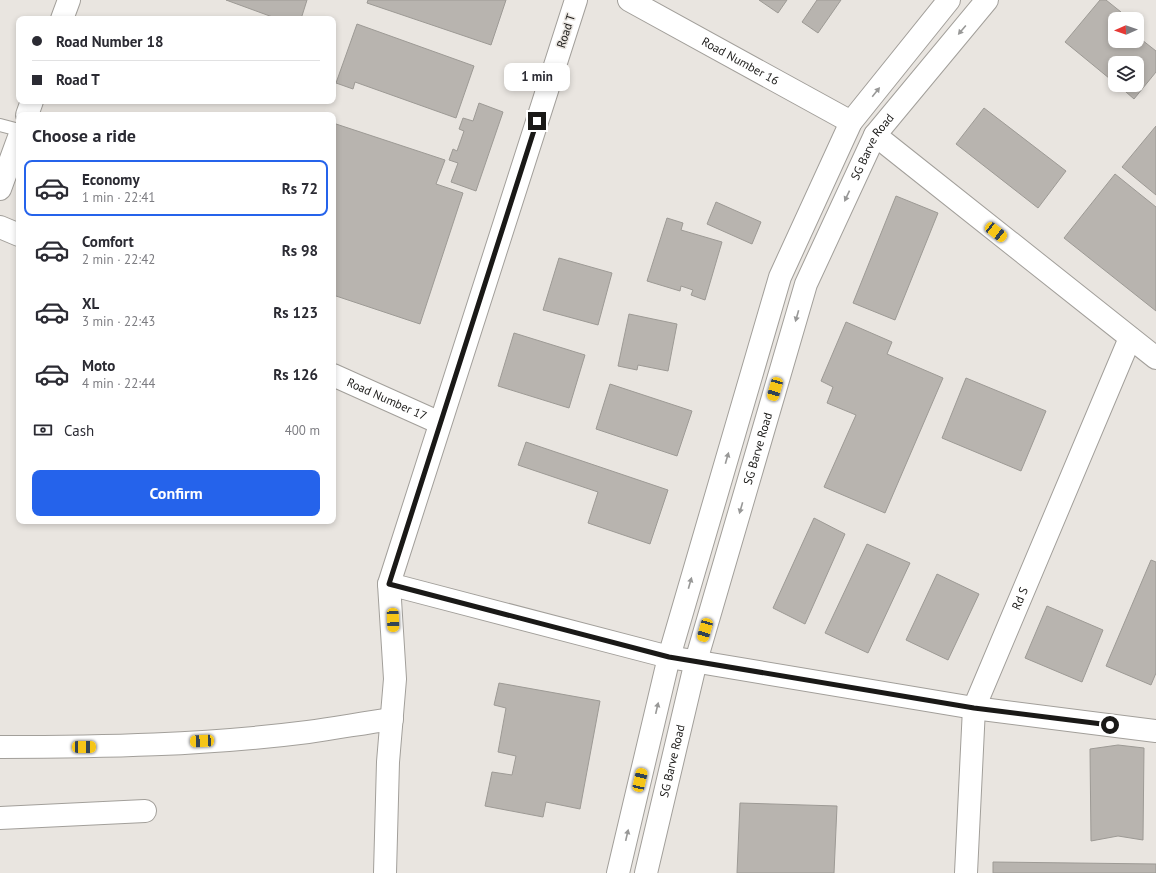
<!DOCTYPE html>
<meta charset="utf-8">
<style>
body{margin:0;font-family:"PT Sans",sans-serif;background:#f2f2f3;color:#2b2b33;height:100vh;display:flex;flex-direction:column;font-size:15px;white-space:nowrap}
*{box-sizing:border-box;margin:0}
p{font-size:13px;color:#7c7c81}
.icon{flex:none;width:22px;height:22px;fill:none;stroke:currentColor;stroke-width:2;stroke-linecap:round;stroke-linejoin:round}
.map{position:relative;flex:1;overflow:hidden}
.details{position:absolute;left:16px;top:112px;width:320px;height:412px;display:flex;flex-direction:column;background:#fff;border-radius:8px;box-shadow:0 2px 6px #0003}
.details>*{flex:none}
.guide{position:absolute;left:16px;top:16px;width:320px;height:88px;border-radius:8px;box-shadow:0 2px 6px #0003;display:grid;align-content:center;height:88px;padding:0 16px;background:#fff}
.needle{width:26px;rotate:268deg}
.tools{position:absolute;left:1108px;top:12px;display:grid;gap:8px}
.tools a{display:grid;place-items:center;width:36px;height:36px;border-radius:8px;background:#fff;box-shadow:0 2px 6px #0003;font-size:20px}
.end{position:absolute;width:18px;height:18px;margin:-9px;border:5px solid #1a1917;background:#fff;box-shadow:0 0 0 2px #fff}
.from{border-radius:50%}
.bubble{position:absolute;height:28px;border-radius:8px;background:#fff;box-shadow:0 2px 6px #0003;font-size:13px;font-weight:700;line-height:28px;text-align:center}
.car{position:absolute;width:12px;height:24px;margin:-12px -6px;border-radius:5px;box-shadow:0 0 3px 1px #0007;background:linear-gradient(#f5c518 24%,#345 0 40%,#f5c518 0 76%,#345 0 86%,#f5c518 0)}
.guide b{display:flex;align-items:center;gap:14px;height:38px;font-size:15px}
.guide b+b{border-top:1px solid #e1e1e2}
.guide i{width:10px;height:10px;background:#2b2b33}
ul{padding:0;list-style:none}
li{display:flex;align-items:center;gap:12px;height:56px;margin:0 8px 6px;padding:0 8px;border:2px solid transparent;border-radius:8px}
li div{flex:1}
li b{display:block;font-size:15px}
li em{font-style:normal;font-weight:700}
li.on{border-color:#2563eb}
li>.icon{width:36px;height:36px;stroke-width:1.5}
h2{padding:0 16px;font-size:18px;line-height:48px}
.pay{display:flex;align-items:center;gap:10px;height:44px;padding:0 16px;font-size:15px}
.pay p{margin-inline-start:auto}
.primary-button{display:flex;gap:8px;margin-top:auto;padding:8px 16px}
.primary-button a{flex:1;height:46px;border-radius:8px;background:#2563eb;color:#fff;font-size:16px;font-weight:700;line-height:46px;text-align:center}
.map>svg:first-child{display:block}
</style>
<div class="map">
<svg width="1156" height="873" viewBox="0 0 1156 873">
<rect width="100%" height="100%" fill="#e9e5e0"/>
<g fill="#b8b4af" stroke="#9d9a95">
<path d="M226,0H307L301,19H278Z"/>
<path d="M368,0H506L491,45L367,3Z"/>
<path d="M759,0H787L778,13Z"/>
<path d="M817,0H841L818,33L802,22Z"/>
<path d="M1100,0H1106L1121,12L1115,19V41H1137V36L1156,51V72L1134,99L1118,85H1137V63H1115V83L1065,42Z"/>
<path d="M357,24L474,66L456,118L355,82L353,89L336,83Z"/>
<path d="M479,103L503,112L476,191L451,182L458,163L449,160L453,149L457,151L464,131L459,129L463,118L473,121Z"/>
<path d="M984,108L1066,171L1038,208L956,144Z"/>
<path d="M333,123L445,160L436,184L463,193L420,324L333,295Z"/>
<path d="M1156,126V195L1122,167Z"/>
<path d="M1115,174L1156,207V311L1064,238Z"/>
<path d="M896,196L938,213L895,320L853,303Z"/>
<path d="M716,202L761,222L752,244L707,224Z"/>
<path d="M667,218L683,223L681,230L722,242L705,300L691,295L693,290L681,286L680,291L647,281Z"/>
<path d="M559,258L612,273L598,325L543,310Z"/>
<path d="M629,314L677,324L668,371L638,365L637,370L618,366Z"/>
<path d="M846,322L892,342L887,354L943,378L885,513L824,487L856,415L827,403L833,387L821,381Z"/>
<path d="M514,333L585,355L569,408L498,386Z"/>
<path d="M966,378L1046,411L1021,471L942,438Z"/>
<path d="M610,384L692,411L677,456L596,429Z"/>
<path d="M526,442L668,490L650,544L588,523L598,492L518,465Z"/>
<path d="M814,518L845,534L805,624L773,608Z"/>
<path d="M867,544L910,563L868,653L825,633Z"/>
<path d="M1151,560L1156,562V673L1151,685L1106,666Z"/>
<path d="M937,574L979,594L948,660L906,640Z"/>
<path d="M1047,606L1103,630L1082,682L1025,658Z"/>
<path d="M499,683L600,701L580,809L546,802L543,817L485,806L492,772L512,775L516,756L498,752L506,708L494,705Z"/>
<path d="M1118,745L1144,748L1143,840L1118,836L1091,841L1090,749Z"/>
<path d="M740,803L837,806L834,873H737Z"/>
<path d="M993,862L1156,864V873H993Z"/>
</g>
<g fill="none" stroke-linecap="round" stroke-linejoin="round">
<defs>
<path id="lane" d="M0,125L19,130"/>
<g id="street">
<path d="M576,0L389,584L669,657L974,708L1156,731"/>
<path d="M62,19L69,0"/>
<path d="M27,115L32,101"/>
<path d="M875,135L1156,358"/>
<path d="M0,189L19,137"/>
<path d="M0,227L19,235"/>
<path id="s1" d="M333,375L440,423"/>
<path d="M0,747C103,747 206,745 308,732C336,728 364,723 392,719"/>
<path d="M0,818L145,811"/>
<path d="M385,873L388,762L395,679L389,584"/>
<path id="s2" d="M966,873L974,708L1130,338"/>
</g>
<g id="secondary">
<path id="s3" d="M629,0L851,122"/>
<path d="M618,873L669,657L780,277L851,122L949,0"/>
<path id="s4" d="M646,873L696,661L806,284L875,135L987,0"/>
</g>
</defs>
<use href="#lane" stroke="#a29f9a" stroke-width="14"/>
<use href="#street" stroke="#a29f9a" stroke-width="24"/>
<use href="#secondary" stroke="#a29f9a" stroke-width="24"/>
<use href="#lane" stroke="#fff" stroke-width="12"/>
<use href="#street" stroke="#fff" stroke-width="22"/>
<use href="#secondary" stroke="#fff" stroke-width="22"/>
</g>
<defs><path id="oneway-solid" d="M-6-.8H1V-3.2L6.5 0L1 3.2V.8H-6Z"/></defs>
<g fill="#989897">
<use href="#oneway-solid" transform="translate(962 30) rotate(130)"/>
<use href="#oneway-solid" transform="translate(876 92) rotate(-51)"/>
<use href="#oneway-solid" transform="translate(847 196) rotate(115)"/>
<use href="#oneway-solid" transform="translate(797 316) rotate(106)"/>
<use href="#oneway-solid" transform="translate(727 458) rotate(-74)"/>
<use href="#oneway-solid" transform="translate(741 508) rotate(106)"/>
<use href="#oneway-solid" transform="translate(690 583) rotate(-74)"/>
<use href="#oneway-solid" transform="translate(657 708) rotate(-77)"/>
<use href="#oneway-solid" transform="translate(627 835) rotate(-77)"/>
</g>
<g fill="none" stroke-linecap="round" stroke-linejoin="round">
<path stroke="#1a1917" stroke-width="5" d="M537,121L389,584L669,657L974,708L1110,725"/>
</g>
<g text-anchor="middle" stroke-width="3" stroke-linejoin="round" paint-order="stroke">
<g font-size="12" fill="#1a1917" stroke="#e9e5e0">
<text transform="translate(566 31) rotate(-72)" y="4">Road T</text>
<text dy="4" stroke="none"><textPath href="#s3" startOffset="127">Road Number 16</textPath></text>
<text dy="4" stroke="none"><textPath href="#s4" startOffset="763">SG Barve Road</textPath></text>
<text dy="4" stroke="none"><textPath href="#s1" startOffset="59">Road Number 17</textPath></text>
<text dy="4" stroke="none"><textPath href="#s4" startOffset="439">SG Barve Road</textPath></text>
<text dy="4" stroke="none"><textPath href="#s2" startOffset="284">Rd S</textPath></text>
<text dy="4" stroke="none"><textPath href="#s4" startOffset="115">SG Barve Road</textPath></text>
</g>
</g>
</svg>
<div class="tools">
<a><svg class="needle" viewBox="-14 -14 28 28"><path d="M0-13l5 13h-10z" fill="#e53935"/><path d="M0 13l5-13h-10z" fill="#7c7c81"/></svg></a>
<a><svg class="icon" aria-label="layers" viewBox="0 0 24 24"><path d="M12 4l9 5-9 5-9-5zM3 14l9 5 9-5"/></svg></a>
</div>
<i class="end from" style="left:1110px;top:725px"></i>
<i class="end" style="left:537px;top:121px"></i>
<div class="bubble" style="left:504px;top:63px;width:66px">1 min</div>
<i class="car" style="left:996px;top:232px;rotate:128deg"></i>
<i class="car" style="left:775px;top:389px;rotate:196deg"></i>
<i class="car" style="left:393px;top:620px;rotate:178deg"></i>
<i class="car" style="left:705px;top:630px;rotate:196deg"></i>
<i class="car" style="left:202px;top:741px;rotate:267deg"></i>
<i class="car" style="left:84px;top:747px;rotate:90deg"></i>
<i class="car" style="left:640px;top:780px;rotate:13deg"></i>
<div class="guide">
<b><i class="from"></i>Road Number 18</b>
<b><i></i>Road T</b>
</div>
<section class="details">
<h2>Choose a ride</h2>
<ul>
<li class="on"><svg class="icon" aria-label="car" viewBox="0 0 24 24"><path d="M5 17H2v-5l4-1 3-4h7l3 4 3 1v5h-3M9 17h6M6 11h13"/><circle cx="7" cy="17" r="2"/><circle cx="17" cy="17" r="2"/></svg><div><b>Economy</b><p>1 min · 22:41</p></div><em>Rs 72</em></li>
<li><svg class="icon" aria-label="car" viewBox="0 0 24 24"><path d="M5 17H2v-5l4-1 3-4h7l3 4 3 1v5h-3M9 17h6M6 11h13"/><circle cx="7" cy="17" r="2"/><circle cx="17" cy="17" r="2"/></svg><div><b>Comfort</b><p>2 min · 22:42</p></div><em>Rs 98</em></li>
<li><svg class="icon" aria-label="car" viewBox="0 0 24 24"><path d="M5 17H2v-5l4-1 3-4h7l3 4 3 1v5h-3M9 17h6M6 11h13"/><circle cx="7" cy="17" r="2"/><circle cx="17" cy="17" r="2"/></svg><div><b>XL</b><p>3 min · 22:43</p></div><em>Rs 123</em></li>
<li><svg class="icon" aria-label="car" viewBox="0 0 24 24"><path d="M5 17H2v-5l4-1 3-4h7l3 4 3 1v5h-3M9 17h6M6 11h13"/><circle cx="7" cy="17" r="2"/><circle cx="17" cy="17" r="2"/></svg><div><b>Moto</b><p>4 min · 22:44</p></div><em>Rs 126</em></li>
</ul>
<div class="pay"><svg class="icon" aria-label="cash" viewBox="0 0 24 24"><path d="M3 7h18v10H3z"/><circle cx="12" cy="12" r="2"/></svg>Cash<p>400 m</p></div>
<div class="primary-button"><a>Confirm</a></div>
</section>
</div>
